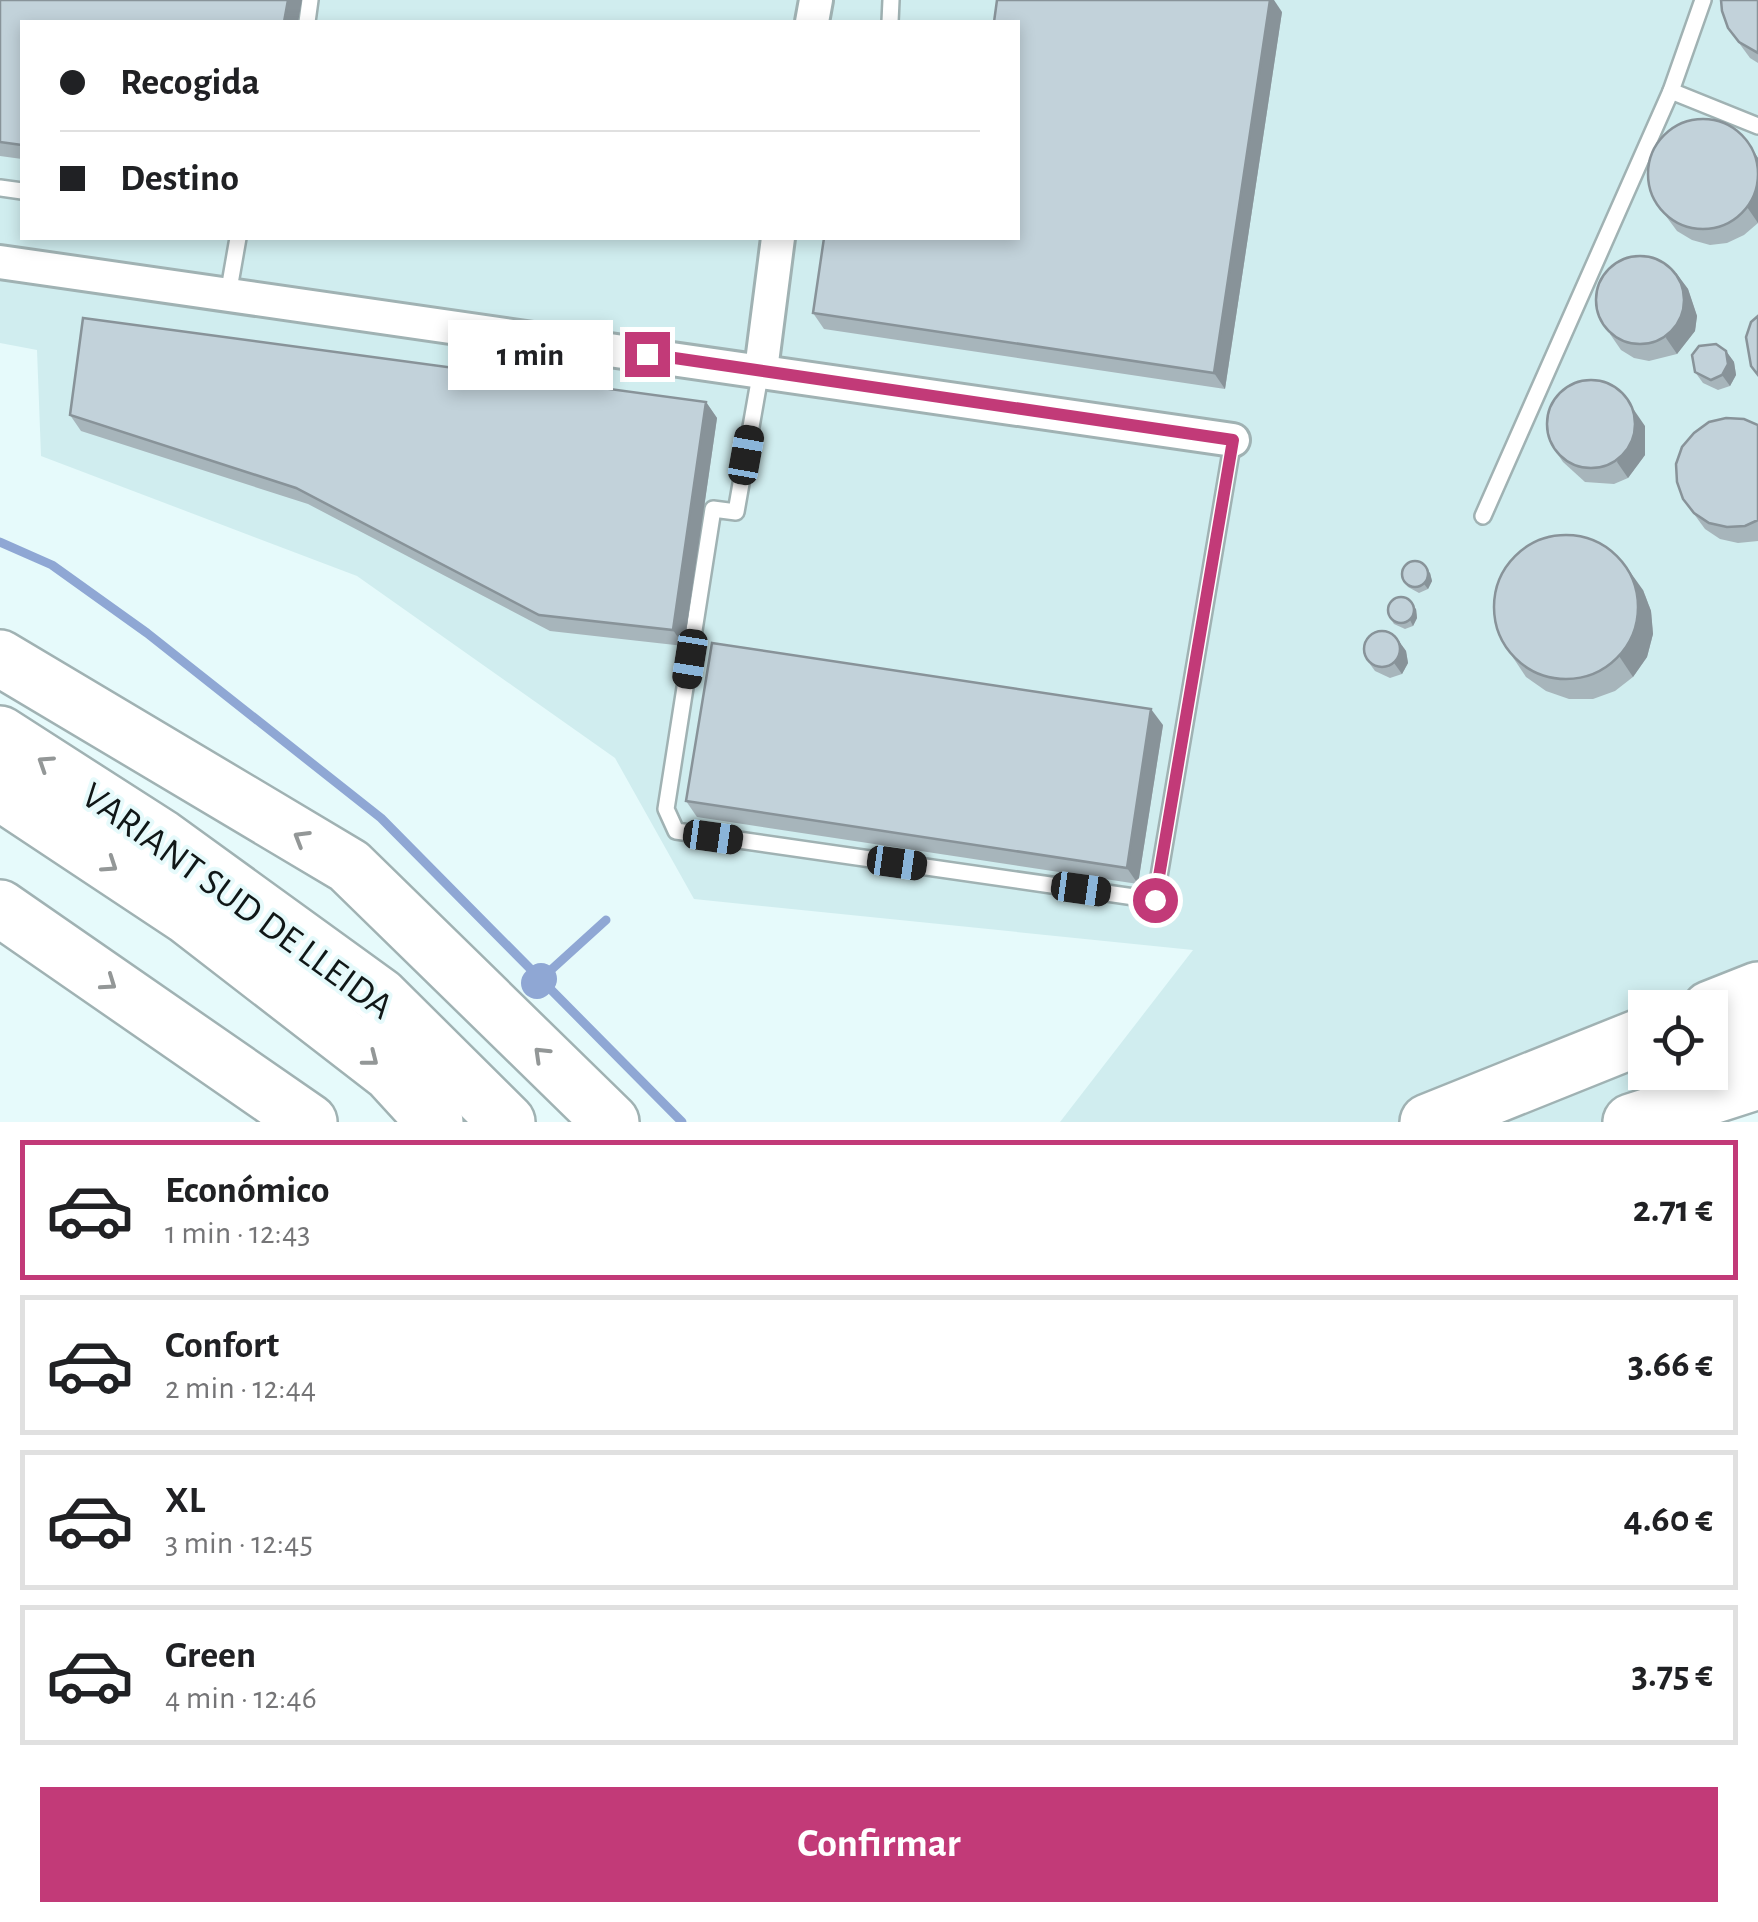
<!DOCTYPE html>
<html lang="es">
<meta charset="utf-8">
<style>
body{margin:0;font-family:"Alegreya Sans",sans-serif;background:#f2f2f2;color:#202124;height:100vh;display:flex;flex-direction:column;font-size:38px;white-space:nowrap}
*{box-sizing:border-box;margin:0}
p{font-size:32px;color:#757577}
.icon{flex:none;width:55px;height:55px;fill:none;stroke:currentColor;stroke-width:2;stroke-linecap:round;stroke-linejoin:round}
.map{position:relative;height:1122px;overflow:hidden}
.sheet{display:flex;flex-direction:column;background:#fff;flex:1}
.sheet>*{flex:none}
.top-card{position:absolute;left:20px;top:20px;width:1000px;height:220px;border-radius:0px;box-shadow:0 5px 15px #0003;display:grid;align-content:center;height:220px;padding:0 40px;background:#fff}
.buttons{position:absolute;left:1628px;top:990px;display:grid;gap:20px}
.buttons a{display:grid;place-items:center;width:100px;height:100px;border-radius:0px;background:#fff;box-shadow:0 5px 15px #0003;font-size:50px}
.end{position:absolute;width:45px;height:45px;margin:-22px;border:12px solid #c23a78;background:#fff;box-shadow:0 0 0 5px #fff}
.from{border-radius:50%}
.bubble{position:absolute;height:70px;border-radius:0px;background:#fff;box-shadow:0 5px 15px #0003;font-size:32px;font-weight:700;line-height:70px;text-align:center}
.car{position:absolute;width:30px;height:60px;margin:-30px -15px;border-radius:12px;box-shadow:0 0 8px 2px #0007;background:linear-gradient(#222 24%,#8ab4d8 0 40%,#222 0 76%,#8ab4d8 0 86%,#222 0)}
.top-card b{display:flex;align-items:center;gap:35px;height:95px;font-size:38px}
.top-card b+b{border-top:2px solid #e0e0e0}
.top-card i{width:25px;height:25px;background:#202124}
ul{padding:18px 0 0;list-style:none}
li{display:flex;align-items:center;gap:30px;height:140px;margin:0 20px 15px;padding:0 20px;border:5px solid #e0e0e0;border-radius:0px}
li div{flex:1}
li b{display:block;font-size:38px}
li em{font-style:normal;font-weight:700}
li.active{border-color:#c23a78}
li>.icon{width:90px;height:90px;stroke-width:1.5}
.primary-button{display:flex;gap:20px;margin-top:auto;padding:20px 40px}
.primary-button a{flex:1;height:115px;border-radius:0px;background:#c23a78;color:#fff;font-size:40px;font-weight:700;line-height:115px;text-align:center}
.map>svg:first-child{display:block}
</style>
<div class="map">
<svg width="1758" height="1122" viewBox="0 0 1758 1122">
<rect width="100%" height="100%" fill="#e6fafb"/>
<path fill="#d0edef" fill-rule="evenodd" d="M0,0H1758V1043L1638,1122H1060L1193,950L694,899L615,758L357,576L41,456L37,350L0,343ZM22,22H1018V238H22ZM1645,1008H1710V1072H1645Z"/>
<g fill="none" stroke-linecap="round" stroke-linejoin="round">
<g stroke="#8fa7d4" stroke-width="9">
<path d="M0,542L52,565L147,633L381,818L682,1122"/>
<path d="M541,979L606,920"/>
</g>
<path stroke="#8fa7d4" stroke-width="32" d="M537,983L541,979"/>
<defs>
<g id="service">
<path d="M307,22L310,0"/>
<path d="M890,22L891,0"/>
<path d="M1671,91L1703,0"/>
<path d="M0,188L22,191"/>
<path d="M228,295L238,238"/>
<path d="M761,370L736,512L713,509L666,809L676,831L1155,900L1233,440"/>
<path d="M1483,516L1671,91L1758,126"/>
</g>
<g id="minor">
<path d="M812,22L816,0"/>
<path d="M0,262L1233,440"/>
<path d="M761,370L778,238"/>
</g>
<g id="trunk">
<path d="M0,658L349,866L611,1122"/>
<path d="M0,734L162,838L380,996L507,1122"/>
<path d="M0,792L187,916L390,1073L435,1122"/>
<path d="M0,908L309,1122"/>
<path d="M1710,1009L1758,990"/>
<path d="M1710,1051L1758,1035"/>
<path d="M1428,1122L1645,1035"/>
<path d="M1631,1122L1758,1081"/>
</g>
</defs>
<use href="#service" stroke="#a0b2b3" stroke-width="20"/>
<use href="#minor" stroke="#a0b2b3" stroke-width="38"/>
<use href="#trunk" stroke="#a0b2b3" stroke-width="60"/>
<use href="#service" stroke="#fff" stroke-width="15"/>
<use href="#minor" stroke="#fff" stroke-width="32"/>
<use href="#trunk" stroke="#fff" stroke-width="55"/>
</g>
<g fill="#a7b5bb">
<path d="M0,0H302L298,22H22V159L0,156Z"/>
<path d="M1758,0V63L1750,58L1728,28Z"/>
<path d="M1282,12L1225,389L824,329L813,313L1018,238Z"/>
<path d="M1746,140L1758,158V223L1744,235L1727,243L1710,245L1692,240L1677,231L1654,200Z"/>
<path d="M1676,273L1688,289L1697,316L1695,331L1677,354L1649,361L1634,358L1621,350L1610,334Z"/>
<path d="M1726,351L1734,362L1736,375L1730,386L1718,390L1703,383L1695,372Z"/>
<path d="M706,402L717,418L684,646L550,631L308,504L81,431L70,415Z"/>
<path d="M1758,425V541L1738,543L1720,539L1705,529L1683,499Z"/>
<path d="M1645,426V455L1628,478L1614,484L1585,482L1563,462L1552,446Z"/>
<path d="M1430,573L1432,581L1428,589L1419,593L1408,587L1404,582Z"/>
<path d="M1643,590L1651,611L1653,634L1647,657L1633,677L1615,691L1593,699H1569L1546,691L1526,677L1512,656Z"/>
<path d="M1416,609L1417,618L1413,626L1405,629L1394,624L1390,618Z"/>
<path d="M1398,640L1406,651L1408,663L1402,674L1390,678L1375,671L1367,660Z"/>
<path d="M1163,725L1138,884L697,817L686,801Z"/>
</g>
<g fill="#889399">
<path d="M288,0H302L298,22H284Z"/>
<path d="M1270,0H1274L1282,12L1225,389L1214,373Z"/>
<path d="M1746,140L1758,158V223L1747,207Z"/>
<path d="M1676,273L1688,289L1697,316L1695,331L1677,354L1666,338Z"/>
<path d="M1726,351L1734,362L1736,375L1730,386L1722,375Z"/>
<path d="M706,402L717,418L684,646L673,630Z"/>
<path d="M1634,410L1645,426V455L1628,478L1617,462Z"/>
<path d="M1426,567L1430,573L1432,581L1428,589L1424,584Z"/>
<path d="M1628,569L1643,590L1651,611L1653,634L1647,657L1633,677L1619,656Z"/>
<path d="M1412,604L1416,609L1417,618L1413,626L1410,620Z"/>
<path d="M1398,640L1406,651L1408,663L1402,674L1394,663Z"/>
<path d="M1151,709L1163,725L1138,884L1127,868Z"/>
</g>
<g fill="#c2d2da" stroke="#889399" stroke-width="2.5">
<path d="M0,0H288L284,22H22V145L0,142Z"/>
<path d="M997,0H1270L1214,373L813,313L824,238H1018V22H994Z"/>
<path d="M1721,0H1758V53L1739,42L1728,28L1722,11Z"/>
<circle cx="1703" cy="174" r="55"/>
<circle cx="1640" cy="300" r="44"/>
<path d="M1758,316V375L1751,366L1746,337L1751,322Z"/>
<path d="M83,318L706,402L673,630L539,615L296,488L70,415Z"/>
<path d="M1716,344L1726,351L1728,364L1722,375L1711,380L1695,372L1692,355L1699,346Z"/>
<circle cx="1591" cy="424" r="44"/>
<path d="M1726,418L1744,419L1758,425V520L1745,526L1727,527L1709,523L1694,513L1683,499L1677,482L1676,464L1682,447L1694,433L1709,422Z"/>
<circle cx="1566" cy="607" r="72"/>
<circle cx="1415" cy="574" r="13"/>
<circle cx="1401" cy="610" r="13"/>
<circle cx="1382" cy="649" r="18"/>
<path d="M712,643L1151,709L1127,868L686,801Z"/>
</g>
<defs><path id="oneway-chevron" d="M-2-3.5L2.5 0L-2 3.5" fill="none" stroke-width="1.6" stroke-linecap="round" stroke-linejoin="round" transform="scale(2.5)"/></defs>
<g stroke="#939797">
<use href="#oneway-chevron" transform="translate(45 763) rotate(-147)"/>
<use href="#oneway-chevron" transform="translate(301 838) rotate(-149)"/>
<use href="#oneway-chevron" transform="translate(110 865) rotate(34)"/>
<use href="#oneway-chevron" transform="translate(109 983) rotate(35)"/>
<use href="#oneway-chevron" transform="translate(541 1054) rotate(-136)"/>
<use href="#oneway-chevron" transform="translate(371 1059) rotate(38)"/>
</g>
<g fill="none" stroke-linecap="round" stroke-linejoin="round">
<path stroke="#c23a78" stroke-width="12" d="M647,354L1233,440L1155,900"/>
</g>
<g text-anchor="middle" stroke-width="8" stroke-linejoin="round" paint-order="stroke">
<g font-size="38" fill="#101717" stroke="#e6fafb">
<text transform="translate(238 900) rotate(36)" y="13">VARIANT SUD DE LLEIDA</text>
</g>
</g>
</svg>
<div class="buttons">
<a><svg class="icon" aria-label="locate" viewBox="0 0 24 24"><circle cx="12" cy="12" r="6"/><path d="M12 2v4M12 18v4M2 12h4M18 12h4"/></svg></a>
</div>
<i class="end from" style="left:1155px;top:900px"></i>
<i class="end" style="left:647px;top:354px"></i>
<div class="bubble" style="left:448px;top:320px;width:165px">1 min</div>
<i class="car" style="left:746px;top:455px;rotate:10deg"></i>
<i class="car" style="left:690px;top:659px;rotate:189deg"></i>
<i class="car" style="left:713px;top:837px;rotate:98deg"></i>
<i class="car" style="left:897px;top:863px;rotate:98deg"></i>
<i class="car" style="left:1081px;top:889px;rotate:98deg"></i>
<div class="top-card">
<b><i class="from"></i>Recogida</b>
<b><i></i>Destino</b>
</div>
</div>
<section class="sheet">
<ul>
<li class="active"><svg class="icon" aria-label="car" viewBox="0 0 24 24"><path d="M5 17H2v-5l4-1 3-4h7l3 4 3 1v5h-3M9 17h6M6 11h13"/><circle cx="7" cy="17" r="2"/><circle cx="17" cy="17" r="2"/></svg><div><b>Económico</b><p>1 min · 12:43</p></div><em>2.71 €</em></li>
<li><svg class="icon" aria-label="car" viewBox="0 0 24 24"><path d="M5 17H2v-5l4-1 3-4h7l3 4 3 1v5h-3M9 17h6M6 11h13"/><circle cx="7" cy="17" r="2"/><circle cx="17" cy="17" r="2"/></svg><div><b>Confort</b><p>2 min · 12:44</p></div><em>3.66 €</em></li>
<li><svg class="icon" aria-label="car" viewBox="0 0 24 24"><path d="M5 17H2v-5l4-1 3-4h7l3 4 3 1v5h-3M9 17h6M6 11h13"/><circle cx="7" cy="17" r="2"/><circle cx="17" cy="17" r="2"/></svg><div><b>XL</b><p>3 min · 12:45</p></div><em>4.60 €</em></li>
<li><svg class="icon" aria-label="car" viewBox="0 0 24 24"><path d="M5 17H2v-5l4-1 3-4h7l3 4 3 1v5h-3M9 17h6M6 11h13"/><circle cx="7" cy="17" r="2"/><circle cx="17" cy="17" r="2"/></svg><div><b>Green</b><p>4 min · 12:46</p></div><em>3.75 €</em></li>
</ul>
<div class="primary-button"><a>Confirmar</a></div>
</section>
